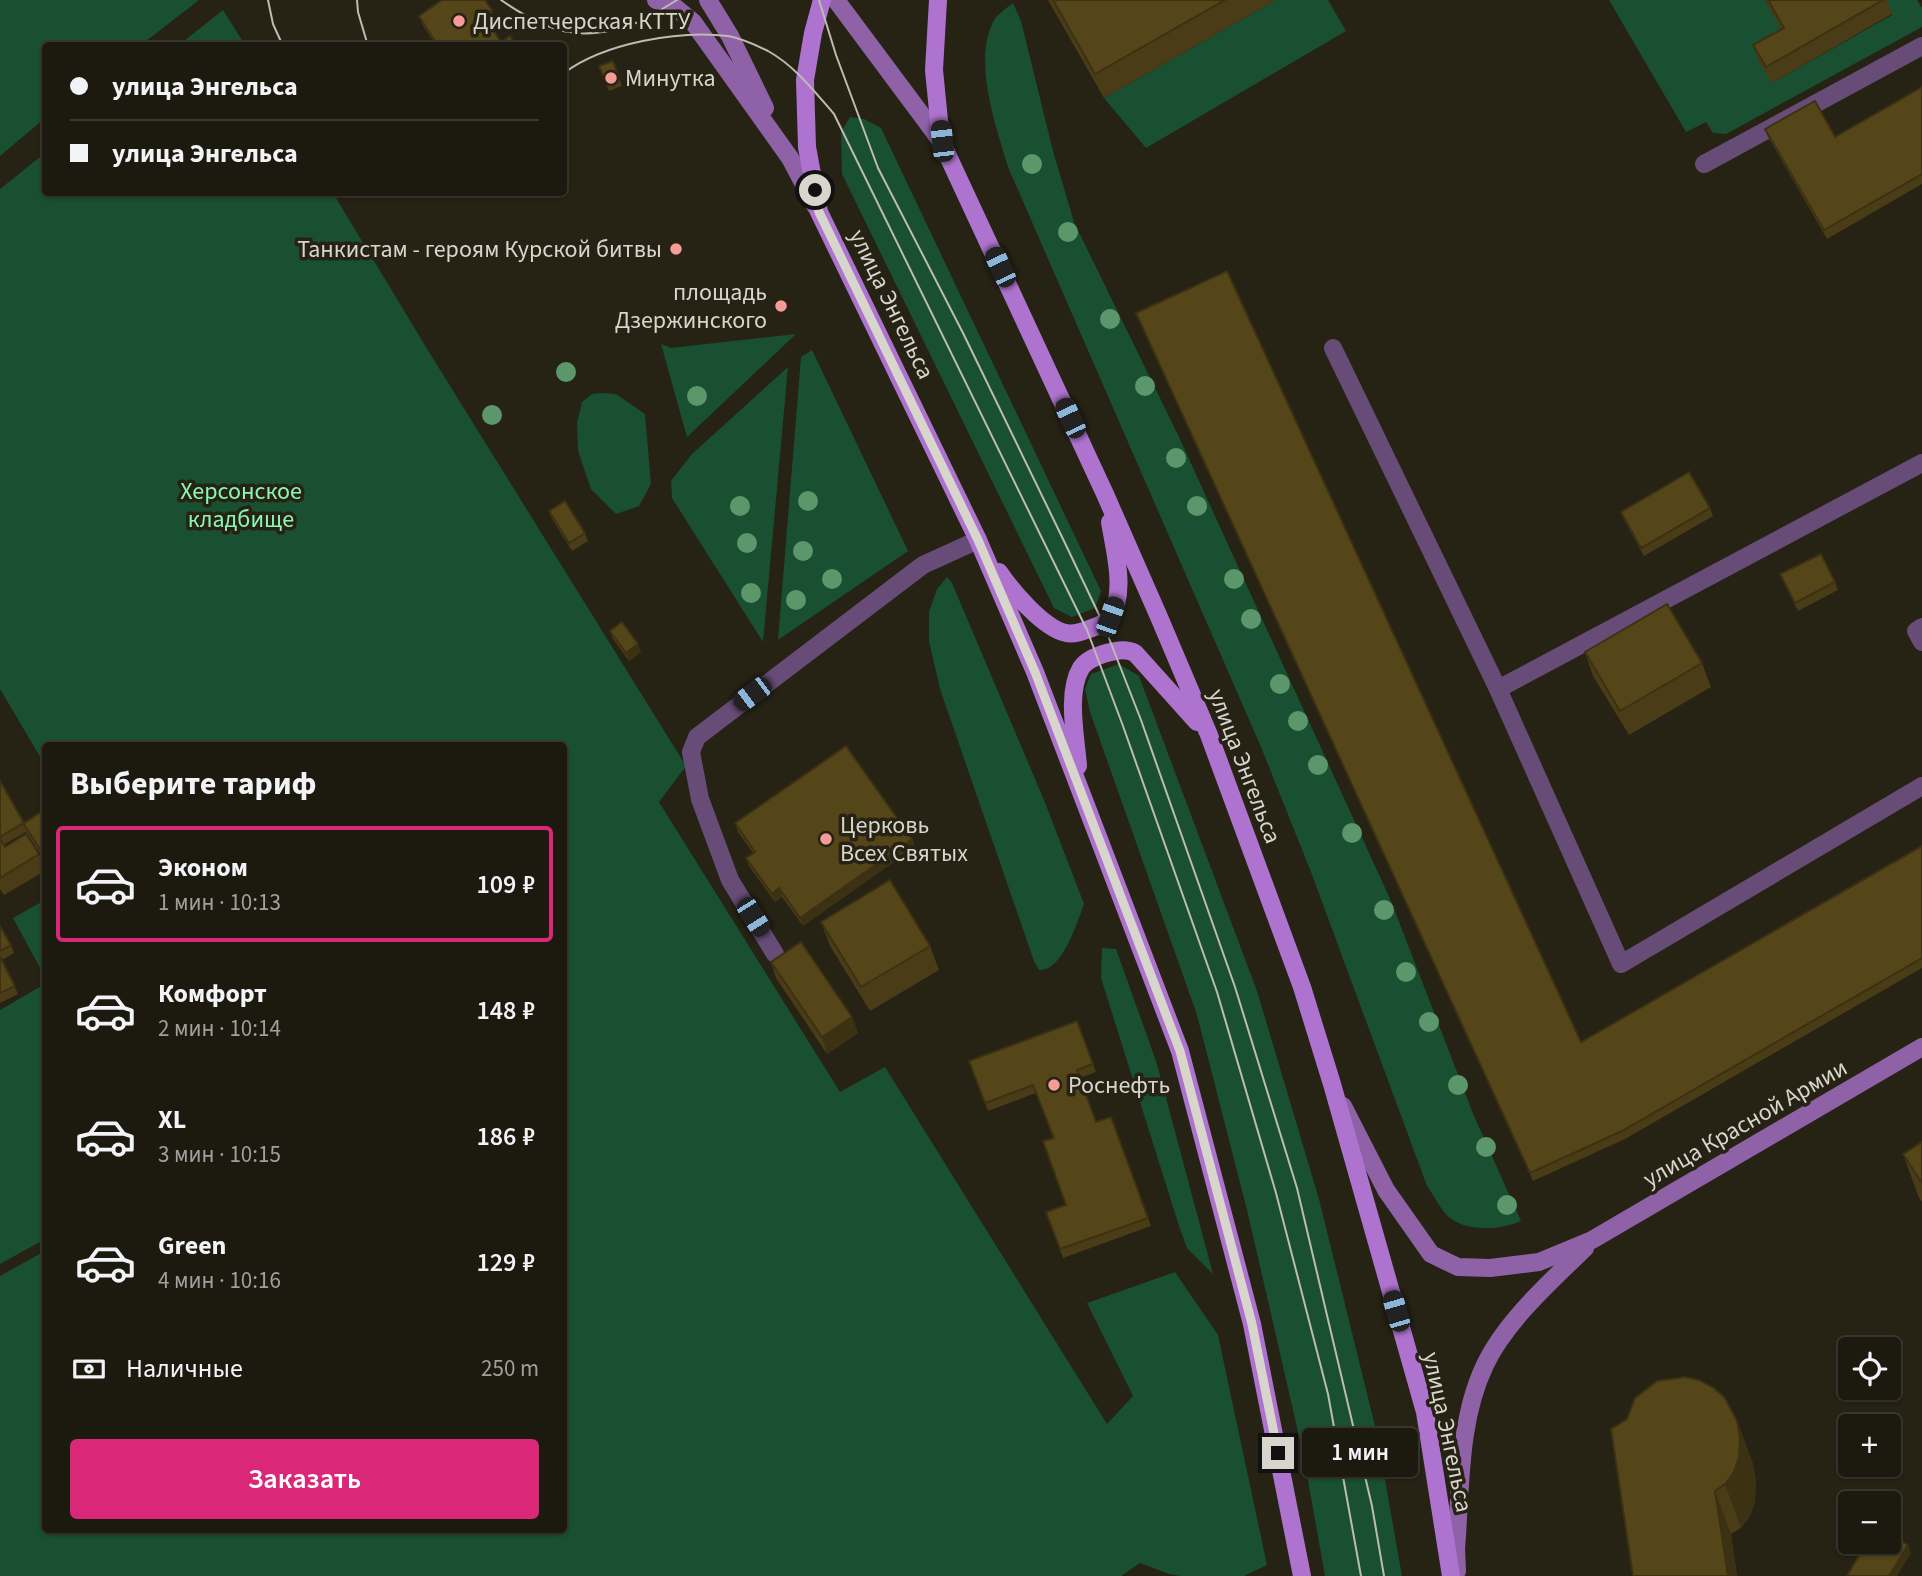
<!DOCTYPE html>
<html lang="ru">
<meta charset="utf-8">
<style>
body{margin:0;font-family:"Source Sans 3",sans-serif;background:#252318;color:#f1f3f6;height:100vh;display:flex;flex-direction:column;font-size:26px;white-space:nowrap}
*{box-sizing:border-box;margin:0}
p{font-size:23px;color:#a0a19e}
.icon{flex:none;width:38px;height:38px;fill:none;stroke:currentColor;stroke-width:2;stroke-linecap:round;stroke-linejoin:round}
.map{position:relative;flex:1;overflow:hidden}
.side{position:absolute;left:42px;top:742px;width:525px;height:791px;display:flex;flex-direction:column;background:#1c1a0f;border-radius:7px;box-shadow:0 2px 5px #0004,0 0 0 2px #3a382f}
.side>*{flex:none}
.hud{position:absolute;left:42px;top:42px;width:525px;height:154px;border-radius:7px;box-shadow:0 2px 5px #0004,0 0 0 2px #3a382f;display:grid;align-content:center;height:154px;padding:0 28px;background:#1c1a0f}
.buttons{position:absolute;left:1838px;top:1337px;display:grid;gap:14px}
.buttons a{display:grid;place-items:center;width:63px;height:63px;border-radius:7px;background:#1c1a0f;box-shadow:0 2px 5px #0004,0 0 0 2px #3a382f;font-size:35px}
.end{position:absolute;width:32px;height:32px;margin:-16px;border:9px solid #d8d5cc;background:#111;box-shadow:0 0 0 4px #111}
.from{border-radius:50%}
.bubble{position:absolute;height:49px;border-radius:7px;background:#1c1a0f;box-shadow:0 2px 5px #0004,0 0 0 2px #3a382f;font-size:23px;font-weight:600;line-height:49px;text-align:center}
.car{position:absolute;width:21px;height:42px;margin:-21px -10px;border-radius:9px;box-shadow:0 0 5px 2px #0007;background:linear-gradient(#222 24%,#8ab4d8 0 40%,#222 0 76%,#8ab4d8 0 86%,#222 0)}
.hud b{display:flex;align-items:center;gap:24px;height:66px;font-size:26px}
.hud b+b{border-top:2px solid #3a382f}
.hud i{width:18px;height:18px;background:#f1f3f6}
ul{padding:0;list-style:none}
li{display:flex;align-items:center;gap:21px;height:116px;margin:0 14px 10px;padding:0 14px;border:4px solid transparent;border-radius:7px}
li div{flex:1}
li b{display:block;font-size:26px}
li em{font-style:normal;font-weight:600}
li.on{border-color:#db2777}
li>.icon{width:63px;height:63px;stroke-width:1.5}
h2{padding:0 28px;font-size:32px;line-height:84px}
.pay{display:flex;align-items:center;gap:18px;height:77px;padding:0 28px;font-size:26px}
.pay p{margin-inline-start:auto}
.primary-button{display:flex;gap:14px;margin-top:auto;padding:14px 28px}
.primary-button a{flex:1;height:80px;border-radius:7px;background:#db2777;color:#fff;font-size:28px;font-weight:600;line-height:80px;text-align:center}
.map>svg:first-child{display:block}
</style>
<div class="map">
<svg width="1922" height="1576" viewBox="0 0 1922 1576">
<rect width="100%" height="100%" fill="#262214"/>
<g fill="#185031">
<path d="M0,0H199L141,45L46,46L45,118L0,156Z"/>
<path d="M1276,0H1328L1346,31L1146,148L1104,98Z"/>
<path d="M1609,0H1765L1790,44L1772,83L1892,15L1884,0H1917L1922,8V27L1726,134L1713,133L1706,122L1686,132Z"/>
<path d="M1013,3L1021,21L1053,151L1074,222L1178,435L1391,901L1474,1116L1521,1221C1502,1230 1467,1232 1450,1218C1441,1211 1434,1195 1427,1186L1311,872L1261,747L1008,167C996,126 973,63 993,22C996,15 1007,8 1013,3Z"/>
<path d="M223,10L245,45H179Z"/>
<path d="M850,117L864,119L881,128L1101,591L1095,608L1072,617L1054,608L842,174L841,132Z"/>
<path d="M45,153L46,192L333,193L429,352L686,766L659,802L840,1092L885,1067L1107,1424L1133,1396L1087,1303L1175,1272L1218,1335L1267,1565L1244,1576H1180L1169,1574L1140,1563L1121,1576H0V1276L45,1251L46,1530H564V746H46L45,765L0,689V189Z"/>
<path d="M796,334L687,437L661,344L671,348Z"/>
<path d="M812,350L908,551L778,640L801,357Z"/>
<path d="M788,367L763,642L672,498L671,481L692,454Z"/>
<path d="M602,393L616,394L645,414L651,484L639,506L616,514L591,489L578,451L577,423L582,402L592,394Z"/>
<path d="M947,577L952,583L1044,800L1084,904C1077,923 1062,972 1039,970L1034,961L940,689L929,641V612L937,589Z"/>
<path d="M1119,664L1139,676L1257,991L1319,1199L1377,1434L1402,1576H1325L1304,1458L1248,1214L1197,1015L1090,712L1085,689L1091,674Z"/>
<path d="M45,900V977L13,918Z"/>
<path d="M1102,948L1116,949L1157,1064L1213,1274L1187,1248L1179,1226L1101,978Z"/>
<path d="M45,984V1239L0,1264V1010Z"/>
</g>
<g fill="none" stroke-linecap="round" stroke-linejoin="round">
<g stroke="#684c78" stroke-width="18">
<path d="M1704,164L1922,46"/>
<path d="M1333,348L1498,689L1621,964L1922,786"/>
<path d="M1922,627L1916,631L1922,642"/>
<path d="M1498,689L1922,463"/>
<path d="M775,954L730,880L700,799L691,752L697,737L923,565L978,540"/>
</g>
<g stroke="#8f62a8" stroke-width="18">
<path d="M656,0L671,4L693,22L790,158L816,207"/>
<path d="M708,0L730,36L765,108"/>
<path d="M836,0L941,141"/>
<path d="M1343,1106L1386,1190L1431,1254L1458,1267L1490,1268L1539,1262L1592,1240L1922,1047"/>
<path d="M1457,1571L1456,1549C1461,1489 1458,1421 1485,1365C1505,1322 1551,1281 1585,1248"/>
</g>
<g stroke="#ae73ce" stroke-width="18">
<path d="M822,0L813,33L805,80L807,147L819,212L978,540L1035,672L1180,1051L1252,1324L1302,1576"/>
<path d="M938,0L934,70L941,141L1105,494L1159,617L1209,735L1302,987L1332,1084L1425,1412L1451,1576"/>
<path d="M999,572C1011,590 1044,629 1066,633C1074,635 1084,631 1092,628C1098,626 1106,623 1110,617C1127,593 1114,548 1110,522"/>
<path d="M1078,766C1076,738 1066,693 1081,668C1086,660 1095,657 1103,654C1114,651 1125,648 1135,653L1197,722"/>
</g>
<g stroke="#bebbb1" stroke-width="2">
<path d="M268,0L273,24L283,46"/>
<path d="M357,0L358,12L368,46"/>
<path d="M501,0C553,36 587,44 646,19"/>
<path d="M819,0L836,55L878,168L963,333L1063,539L1103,623L1141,720L1235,987L1297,1188L1372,1506L1384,1576"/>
<path d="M638,24L677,0"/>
<path d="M564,73C604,43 679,30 728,36C740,38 758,46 768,51C795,66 814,91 834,114L1087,630L1123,726L1217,992L1276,1193L1328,1394L1361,1576"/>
</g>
</g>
<g fill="#5c976b">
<circle cx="1032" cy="164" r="10"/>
<circle cx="1068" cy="232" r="10"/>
<circle cx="1110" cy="319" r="10"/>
<circle cx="566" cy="372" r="10"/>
<circle cx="1145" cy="386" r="10"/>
<circle cx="697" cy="396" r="10"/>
<circle cx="492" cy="415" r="10"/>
<circle cx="1176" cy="458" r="10"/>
<circle cx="808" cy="501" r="10"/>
<circle cx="740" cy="506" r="10"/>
<circle cx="1197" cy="506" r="10"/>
<circle cx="747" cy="543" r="10"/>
<circle cx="803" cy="551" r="10"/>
<circle cx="832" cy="579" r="10"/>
<circle cx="1234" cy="579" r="10"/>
<circle cx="751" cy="593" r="10"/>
<circle cx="796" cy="600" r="10"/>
<circle cx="1251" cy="619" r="10"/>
<circle cx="1280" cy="684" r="10"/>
<circle cx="1298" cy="721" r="10"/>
<circle cx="1318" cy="765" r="10"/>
<circle cx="1352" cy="833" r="10"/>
<circle cx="1384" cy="910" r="10"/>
<circle cx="1406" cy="972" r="10"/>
<circle cx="1429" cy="1022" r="10"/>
<circle cx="1458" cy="1085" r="10"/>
<circle cx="1486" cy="1147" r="10"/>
<circle cx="1507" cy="1205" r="10"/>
</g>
<g fill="#493c16">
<path d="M1048,0H1276L1104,98Z"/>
<path d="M1765,0H1887L1892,14L1772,83L1759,62L1753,45L1781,29Z"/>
<path d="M492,10L495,18L488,23L501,42L516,46H436L422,24L419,16Z"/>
<path d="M613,61L622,86L609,91L599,66Z"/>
<path d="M1922,87V184L1827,239L1768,137L1765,129L1835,137Z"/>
<path d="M1136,313L1581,1042L1922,846V968L1625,1139L1533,1181Z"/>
<path d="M1710,508L1713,516L1644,556L1624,520L1621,512Z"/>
<path d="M549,511L585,533L588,541L572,551L552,519Z"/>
<path d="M1780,574L1835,582L1838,590L1798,611Z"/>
<path d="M610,631L641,652L629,661L613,639Z"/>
<path d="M1585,652L1702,663L1711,687L1629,735L1593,676Z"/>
<path d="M0,781L24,823L46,813V862L26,832L3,845L5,847L39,854L45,871L4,895L0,889Z"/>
<path d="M735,823L912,839L915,847L803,926L782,897L775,902L749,866L746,858L753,853L738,832Z"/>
<path d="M821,922L930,946L939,970L870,1011L830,946Z"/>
<path d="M0,926L11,945L14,953L2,960L18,994L0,1003Z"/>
<path d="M771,962L852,1017L858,1033L827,1054L776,978Z"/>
<path d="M1077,1021L1096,1072L1080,1078L1096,1122L1111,1117L1151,1226L1063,1258L1046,1212L1066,1205L1053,1138L1036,1093L988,1111L969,1061Z"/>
<path d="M1922,1142V1202L1919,1198L1903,1154Z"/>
<path d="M1737,1421L1753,1464L1756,1481L1755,1501L1750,1516L1741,1528L1731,1534L1737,1576H1633Z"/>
</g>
<g fill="#3c3112">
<path d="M492,10L495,18L487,24L484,16Z"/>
<path d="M638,644L641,652L629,661L626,653Z"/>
<path d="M912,839L915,847L803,926L800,918Z"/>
<path d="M779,888L782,897L775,902L772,894Z"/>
<path d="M852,1017L858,1033L827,1054L822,1037Z"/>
<path d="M1737,1421L1753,1464L1756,1481L1755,1501L1750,1516L1741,1528L1725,1484Z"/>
<path d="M1715,1491L1731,1534L1737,1576H1728Z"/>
<path d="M1908,1545L1911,1553L1897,1576H1889Z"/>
</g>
<g fill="#554619" stroke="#3c3112" stroke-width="2">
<path d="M442,0H485L492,10L484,16L501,42L510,36L516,46H438L419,16Z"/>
<path d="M1053,0H1225L1095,74Z"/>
<path d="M1768,0H1883L1766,67L1753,45L1784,28Z"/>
<path d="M613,61L619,78L606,83L599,66Z"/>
<path d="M1922,87V174L1824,230L1765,129L1815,101L1835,137Z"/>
<path d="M1227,271L1581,1042L1922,846V958L1622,1131L1530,1173L1136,313Z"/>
<path d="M1689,472L1710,508L1641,548L1621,512Z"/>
<path d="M565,501L585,533L569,543L549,511Z"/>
<path d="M1821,554L1835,582L1795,603L1780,574Z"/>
<path d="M1667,604L1702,663L1620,711L1585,652Z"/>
<path d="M622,622L638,644L626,653L610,631Z"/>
<path d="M846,746L912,839L800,918L779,888L772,894L746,858L755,852L735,823Z"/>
<path d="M0,781L24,823L44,810L46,813V858L23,823L0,837Z"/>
<path d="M26,834L39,854L0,878V839L5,847Z"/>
<path d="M890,880L930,946L861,987L821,922Z"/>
<path d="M0,926L11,945L0,951Z"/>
<path d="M801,942L852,1017L822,1037L771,962Z"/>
<path d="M0,957L15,986L0,993Z"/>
<path d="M1077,1021L1093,1064L1077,1070L1096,1122L1111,1117L1148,1218L1060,1249L1046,1212L1066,1205L1043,1141L1054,1138L1033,1085L985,1103L969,1061Z"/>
<path d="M1922,1142V1183L1903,1154Z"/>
<path d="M1685,1377L1699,1380L1714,1388L1725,1398L1737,1421L1740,1437L1739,1457L1734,1472L1725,1484L1715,1491L1728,1576H1633L1611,1429L1627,1419L1635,1398L1657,1381Z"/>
<path d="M1888,1533L1908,1545L1889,1576H1847L1867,1542H1888Z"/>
</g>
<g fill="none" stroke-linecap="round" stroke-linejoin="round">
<path stroke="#d8d5cc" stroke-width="9" d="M815,190L819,212L978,540L1035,672L1180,1051L1252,1324L1278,1453"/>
</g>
<g fill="#f59c96" stroke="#262214" stroke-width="2.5">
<circle cx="459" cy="21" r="7"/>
<circle cx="611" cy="78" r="7"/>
<circle cx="676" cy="249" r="7"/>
<circle cx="781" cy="306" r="7"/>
<circle cx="826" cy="839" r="7"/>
<circle cx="1054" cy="1085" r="7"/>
</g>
<g text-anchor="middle" stroke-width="7" stroke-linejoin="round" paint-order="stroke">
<g font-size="24" fill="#d8d5cc" stroke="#262214" text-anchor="start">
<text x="473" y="29">Диспетчерская КТТУ</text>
<text x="625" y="86">Минутка</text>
<text x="662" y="257" text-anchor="end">Танкистам - героям Курской битвы</text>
<text x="767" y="300" text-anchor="end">площадь<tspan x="767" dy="28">Дзержинского</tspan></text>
<text x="840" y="833">Церковь<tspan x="840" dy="28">Всех Святых</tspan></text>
<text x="1068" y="1093">Роснефть</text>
</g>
<g font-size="24" fill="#d8d5cc" stroke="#262214">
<text transform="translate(892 304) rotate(64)" y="8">улица Энгельса</text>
<text transform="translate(1245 766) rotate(69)" y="8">улица Энгельса</text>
<text transform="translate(1745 1123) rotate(-30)" y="8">улица Красной Армии</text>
<text transform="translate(1448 1432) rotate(78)" y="8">улица Энгельса</text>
</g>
<g font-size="24" fill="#89f7b3" stroke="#262214">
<text x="241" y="499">Херсонское<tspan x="241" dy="28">кладбище</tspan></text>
</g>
</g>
</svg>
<div class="buttons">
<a><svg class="icon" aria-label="locate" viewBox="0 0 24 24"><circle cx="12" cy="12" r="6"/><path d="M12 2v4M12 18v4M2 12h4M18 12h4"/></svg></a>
<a>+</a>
<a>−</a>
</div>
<i class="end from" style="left:815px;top:190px"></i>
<i class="end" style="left:1278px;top:1453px"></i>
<div class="bubble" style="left:1302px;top:1428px;width:116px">1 мин</div>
<i class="car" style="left:942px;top:141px;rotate:354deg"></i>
<i class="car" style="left:1000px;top:267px;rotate:335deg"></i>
<i class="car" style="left:1070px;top:418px;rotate:335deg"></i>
<i class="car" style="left:1110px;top:617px;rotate:19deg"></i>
<i class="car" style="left:752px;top:694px;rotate:233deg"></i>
<i class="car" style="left:753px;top:917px;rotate:148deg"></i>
<i class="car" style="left:1396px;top:1311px;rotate:344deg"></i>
<div class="hud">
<b><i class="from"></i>улица Энгельса</b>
<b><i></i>улица Энгельса</b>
</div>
<section class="side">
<h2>Выберите тариф</h2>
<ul>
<li class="on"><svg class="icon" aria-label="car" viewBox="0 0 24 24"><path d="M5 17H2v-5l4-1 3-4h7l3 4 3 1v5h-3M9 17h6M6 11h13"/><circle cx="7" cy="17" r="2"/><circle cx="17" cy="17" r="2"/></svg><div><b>Эконом</b><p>1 мин · 10:13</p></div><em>109 ₽</em></li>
<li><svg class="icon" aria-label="car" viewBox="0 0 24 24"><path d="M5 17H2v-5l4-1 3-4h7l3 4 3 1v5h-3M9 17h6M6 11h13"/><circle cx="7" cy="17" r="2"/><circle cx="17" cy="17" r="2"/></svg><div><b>Комфорт</b><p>2 мин · 10:14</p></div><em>148 ₽</em></li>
<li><svg class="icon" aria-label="car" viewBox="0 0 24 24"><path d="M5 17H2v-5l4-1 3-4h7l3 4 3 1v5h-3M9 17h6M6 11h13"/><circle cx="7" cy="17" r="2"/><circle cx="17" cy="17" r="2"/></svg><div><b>XL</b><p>3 мин · 10:15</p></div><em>186 ₽</em></li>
<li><svg class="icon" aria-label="car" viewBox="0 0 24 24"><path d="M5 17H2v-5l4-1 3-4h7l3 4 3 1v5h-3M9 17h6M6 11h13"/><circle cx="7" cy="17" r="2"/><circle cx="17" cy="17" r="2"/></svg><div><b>Green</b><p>4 мин · 10:16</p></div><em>129 ₽</em></li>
</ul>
<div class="pay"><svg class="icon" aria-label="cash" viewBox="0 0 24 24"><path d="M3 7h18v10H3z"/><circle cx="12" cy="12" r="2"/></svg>Наличные<p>250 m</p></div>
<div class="primary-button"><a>Заказать</a></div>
</section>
</div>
